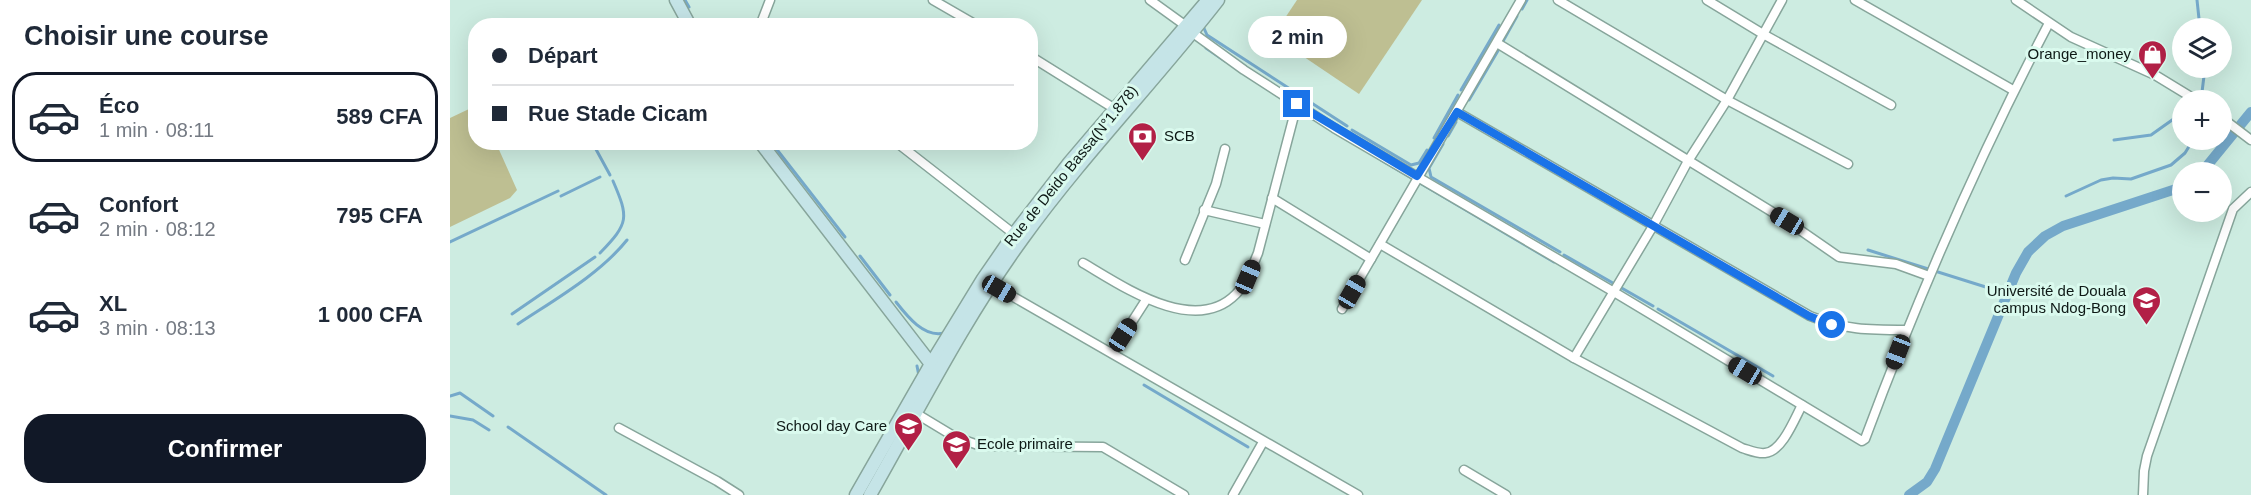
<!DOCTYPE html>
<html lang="fr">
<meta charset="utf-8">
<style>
body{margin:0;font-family:Arial,sans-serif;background:#f6f6f7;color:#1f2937;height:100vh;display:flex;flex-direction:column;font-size:22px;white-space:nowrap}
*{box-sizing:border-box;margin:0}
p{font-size:20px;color:#747a83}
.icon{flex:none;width:33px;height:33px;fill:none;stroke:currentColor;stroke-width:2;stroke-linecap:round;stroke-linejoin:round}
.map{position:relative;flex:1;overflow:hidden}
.sheet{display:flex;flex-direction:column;background:#fff;width:450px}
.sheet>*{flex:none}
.top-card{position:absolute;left:18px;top:18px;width:570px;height:132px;border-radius:24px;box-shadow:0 6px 24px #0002;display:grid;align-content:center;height:132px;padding:0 24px;background:#fff}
.controls{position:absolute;left:1722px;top:18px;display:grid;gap:12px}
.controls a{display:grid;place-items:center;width:60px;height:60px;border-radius:50%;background:#fff;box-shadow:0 6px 24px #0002;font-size:30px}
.end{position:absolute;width:27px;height:27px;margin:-14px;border:8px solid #1a73e8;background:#fff;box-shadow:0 0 0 3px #fff}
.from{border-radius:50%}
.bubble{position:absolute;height:42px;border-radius:21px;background:#fff;box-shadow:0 6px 24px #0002;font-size:20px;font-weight:700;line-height:42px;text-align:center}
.car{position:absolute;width:18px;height:36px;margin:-18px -9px;border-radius:8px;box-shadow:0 0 4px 2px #0007;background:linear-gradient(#222 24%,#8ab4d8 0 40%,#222 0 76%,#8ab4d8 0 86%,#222 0)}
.top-card b{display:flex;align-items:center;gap:21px;height:57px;font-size:22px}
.top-card b+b{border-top:2px solid #e0e1e3}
.top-card i{width:15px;height:15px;background:#1f2937}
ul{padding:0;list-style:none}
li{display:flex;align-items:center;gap:18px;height:90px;margin:0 12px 9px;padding:0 12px;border:3px solid transparent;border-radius:24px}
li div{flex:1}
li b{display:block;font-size:22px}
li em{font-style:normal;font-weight:700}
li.active{border-color:#111827}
li>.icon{width:54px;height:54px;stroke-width:1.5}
h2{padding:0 24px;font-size:27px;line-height:72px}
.primary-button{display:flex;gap:12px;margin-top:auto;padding:12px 24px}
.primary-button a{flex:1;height:69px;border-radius:24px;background:#111827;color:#fff;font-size:24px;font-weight:700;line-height:69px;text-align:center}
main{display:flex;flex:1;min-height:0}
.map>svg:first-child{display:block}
</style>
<main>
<section class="sheet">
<h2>Choisir une course</h2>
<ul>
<li class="active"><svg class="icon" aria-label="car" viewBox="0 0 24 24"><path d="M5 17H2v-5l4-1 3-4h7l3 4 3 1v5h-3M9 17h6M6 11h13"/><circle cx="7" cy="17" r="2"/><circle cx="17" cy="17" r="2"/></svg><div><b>Éco</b><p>1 min · 08:11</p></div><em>589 CFA</em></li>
<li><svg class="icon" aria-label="car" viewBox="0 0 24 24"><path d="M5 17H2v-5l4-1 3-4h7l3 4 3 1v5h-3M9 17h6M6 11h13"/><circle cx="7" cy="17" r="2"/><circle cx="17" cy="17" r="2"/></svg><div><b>Confort</b><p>2 min · 08:12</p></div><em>795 CFA</em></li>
<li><svg class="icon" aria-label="car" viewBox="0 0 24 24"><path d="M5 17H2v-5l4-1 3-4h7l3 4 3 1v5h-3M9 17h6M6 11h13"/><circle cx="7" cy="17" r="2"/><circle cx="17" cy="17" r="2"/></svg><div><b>XL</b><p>3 min · 08:13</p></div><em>1 000 CFA</em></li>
</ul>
<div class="primary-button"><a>Confirmer</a></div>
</section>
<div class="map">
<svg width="1801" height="495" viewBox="0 0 1801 495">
<rect width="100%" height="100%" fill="#cdece1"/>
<g fill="#bebf92">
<path d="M847,0H972L909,94L823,36Z"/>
<path d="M25,108L26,142L46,143L67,190L60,198L0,227V118L19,109Z"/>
</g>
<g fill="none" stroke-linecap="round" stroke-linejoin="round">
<g stroke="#75a9ca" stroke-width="3">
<path d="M235,0L239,7"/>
<path d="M1747,0L1750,28"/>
<path d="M1072,9L1077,0"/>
<path d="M249,25V26"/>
<path d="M753,26L757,35L897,126"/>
<path d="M1052,43L1067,16"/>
<path d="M756,48L775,61"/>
<path d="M1011,90L1049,25"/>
<path d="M1019,100L1049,49"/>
<path d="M1751,100L1755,68"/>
<path d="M902,130L961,165L969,163L977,150"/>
<path d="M998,136L1006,122"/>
<path d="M984,138L1008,95"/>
<path d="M1664,140L1701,135L1732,113"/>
<path d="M142,142L160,175"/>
<path d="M321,142L395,237"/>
<path d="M993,144L979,168L981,177L1110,252"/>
<path d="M931,160L1104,262"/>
<path d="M111,196L150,177"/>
<path d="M1616,196L1651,180L1663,178L1681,179L1721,165L1735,153L1743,140"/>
<path d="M0,242L108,191"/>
<path d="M1418,250L1558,294"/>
<path d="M150,253C179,223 179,218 163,181"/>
<path d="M1114,255L1203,306"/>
<path d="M410,256L440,295"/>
<path d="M446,302C457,316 474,338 494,333"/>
<path d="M1208,309L1323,376"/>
<path d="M62,314L145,257"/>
<path d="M68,324C104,300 150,274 177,240"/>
<path d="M467,366L469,376"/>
<path d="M694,385L798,447"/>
<path d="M0,396L10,393L43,416"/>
<path d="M0,416L23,420L39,430"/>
<path d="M58,427L156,495"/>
</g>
<g stroke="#75a9ca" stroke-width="10">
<path d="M1752,172L1801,112"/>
<path d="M1459,495L1477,482L1485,469L1566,273L1578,252L1595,236L1613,226L1732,187"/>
</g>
<defs>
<g id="street">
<path d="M483,0L528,26"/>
<path d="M700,0L736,26"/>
<path d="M1108,0L1277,100L1398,164"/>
<path d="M1257,0L1313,34L1441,105"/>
<path d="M1405,0L1563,90"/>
<path d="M1566,0L1621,37L1705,75L1746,100"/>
<path d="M310,26L320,0"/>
<path d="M743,33L794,70L884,128L1164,292L1412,441L1415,439C1468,297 1528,158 1599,23"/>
<path d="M1047,43L1337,221L1389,257L1446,264L1479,276"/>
<path d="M580,56L665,109"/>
<path d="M1007,112L1360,316C1394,330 1419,330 1456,330"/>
<path d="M1772,118L1801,140"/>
<path d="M446,142L564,234"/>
<path d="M822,198L921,259"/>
<path d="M754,210L815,224"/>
<path d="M930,244L1124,358L1292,448C1299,450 1308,454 1315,453C1332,452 1345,418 1352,405"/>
<path d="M735,260L766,184L775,149"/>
<path d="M633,263C671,285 744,337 786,294C797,283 802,267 808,253L847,104"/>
<path d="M541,284L908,495"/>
<path d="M892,309L1071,0"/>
<path d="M662,353L696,300"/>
<path d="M1124,358L1203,226L1238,161L1277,100L1332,0"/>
<path d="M462,411L505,437L531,446L653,447L734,495"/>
<path d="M169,428L267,481L289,495"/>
<path d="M1014,470L1056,495"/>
<path d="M783,495L813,442"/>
<path d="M1693,495L1694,471L1697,456L1783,209L1801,192"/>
</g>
<g id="secondary">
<path d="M226,0L240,26"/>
<path d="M310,142L481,364L486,368"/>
<path d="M406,495L481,364L533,279L564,234L619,163L758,0"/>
<path d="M420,495C469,409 514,319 573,238C633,155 705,81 768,0"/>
</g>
</defs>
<use href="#street" stroke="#87a59b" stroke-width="11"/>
<use href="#secondary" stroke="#87a59b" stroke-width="15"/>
<use href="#street" stroke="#fff" stroke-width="8"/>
<use href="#secondary" stroke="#c5e4e7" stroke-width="12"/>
</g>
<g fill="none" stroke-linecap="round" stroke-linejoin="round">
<path stroke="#1a73e8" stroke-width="8" d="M847,104L967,176L1007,112L1359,316L1382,325"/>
</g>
<defs>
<symbol id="shop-pin" viewBox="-11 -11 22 30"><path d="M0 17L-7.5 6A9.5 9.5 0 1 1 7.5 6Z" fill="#b22046" stroke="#dafaee"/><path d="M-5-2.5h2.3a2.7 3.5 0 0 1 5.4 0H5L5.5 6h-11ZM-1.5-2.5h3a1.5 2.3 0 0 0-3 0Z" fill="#fff"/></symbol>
<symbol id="bank-pin" viewBox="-11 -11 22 30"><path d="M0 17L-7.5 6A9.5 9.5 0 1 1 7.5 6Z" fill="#b22046" stroke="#dafaee"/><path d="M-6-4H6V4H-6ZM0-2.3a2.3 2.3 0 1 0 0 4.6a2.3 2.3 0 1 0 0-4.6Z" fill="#fff"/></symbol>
<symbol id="university-pin" viewBox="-11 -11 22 30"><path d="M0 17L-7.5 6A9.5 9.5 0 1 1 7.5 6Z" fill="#b22046" stroke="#dafaee"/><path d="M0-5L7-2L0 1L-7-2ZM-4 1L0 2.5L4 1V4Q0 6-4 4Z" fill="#fff"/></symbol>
<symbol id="school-pin" viewBox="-11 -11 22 30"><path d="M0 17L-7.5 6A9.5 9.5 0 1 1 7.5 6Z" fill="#b22046" stroke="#dafaee"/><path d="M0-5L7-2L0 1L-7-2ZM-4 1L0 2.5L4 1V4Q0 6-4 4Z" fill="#fff"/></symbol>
</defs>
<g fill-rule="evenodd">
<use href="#shop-pin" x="1686" y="38" width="33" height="45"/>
<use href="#bank-pin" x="676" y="120" width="33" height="45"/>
<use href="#university-pin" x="1680" y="284" width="33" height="45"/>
<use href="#school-pin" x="442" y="410" width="33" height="45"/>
<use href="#school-pin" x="490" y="428" width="33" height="45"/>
</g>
<g text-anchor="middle" stroke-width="6" stroke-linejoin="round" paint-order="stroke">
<g font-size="15" fill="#0e1916" stroke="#dafaee" text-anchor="end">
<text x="1681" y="59">Orange_money</text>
<text x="714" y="141" text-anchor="start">SCB</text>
<text x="1676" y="296">Université de Douala<tspan x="1676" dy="17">campus Ndog-Bong</tspan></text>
<text x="437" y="431">School day Care</text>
<text x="527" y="449" text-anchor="start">Ecole primaire</text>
</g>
<g font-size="15" fill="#0e1916" stroke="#dafaee">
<text transform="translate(621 166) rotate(-51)" y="5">Rue de Deido Bassa(N°1.878)</text>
</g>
</g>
</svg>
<div class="controls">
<a><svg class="icon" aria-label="layers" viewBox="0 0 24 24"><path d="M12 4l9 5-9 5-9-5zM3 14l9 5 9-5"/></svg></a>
<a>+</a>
<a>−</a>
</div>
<i class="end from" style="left:1382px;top:325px"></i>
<i class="end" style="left:847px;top:104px"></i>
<div class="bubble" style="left:798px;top:16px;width:99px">2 min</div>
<i class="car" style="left:1337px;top:221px;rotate:301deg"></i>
<i class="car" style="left:798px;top:277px;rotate:23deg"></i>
<i class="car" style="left:549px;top:289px;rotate:120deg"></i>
<i class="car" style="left:902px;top:292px;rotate:30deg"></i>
<i class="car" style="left:673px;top:335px;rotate:33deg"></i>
<i class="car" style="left:1448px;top:352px;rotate:201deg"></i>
<i class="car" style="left:1295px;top:371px;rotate:301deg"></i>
<div class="top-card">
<b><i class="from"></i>Départ</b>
<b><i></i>Rue Stade Cicam</b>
</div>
</div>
</main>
